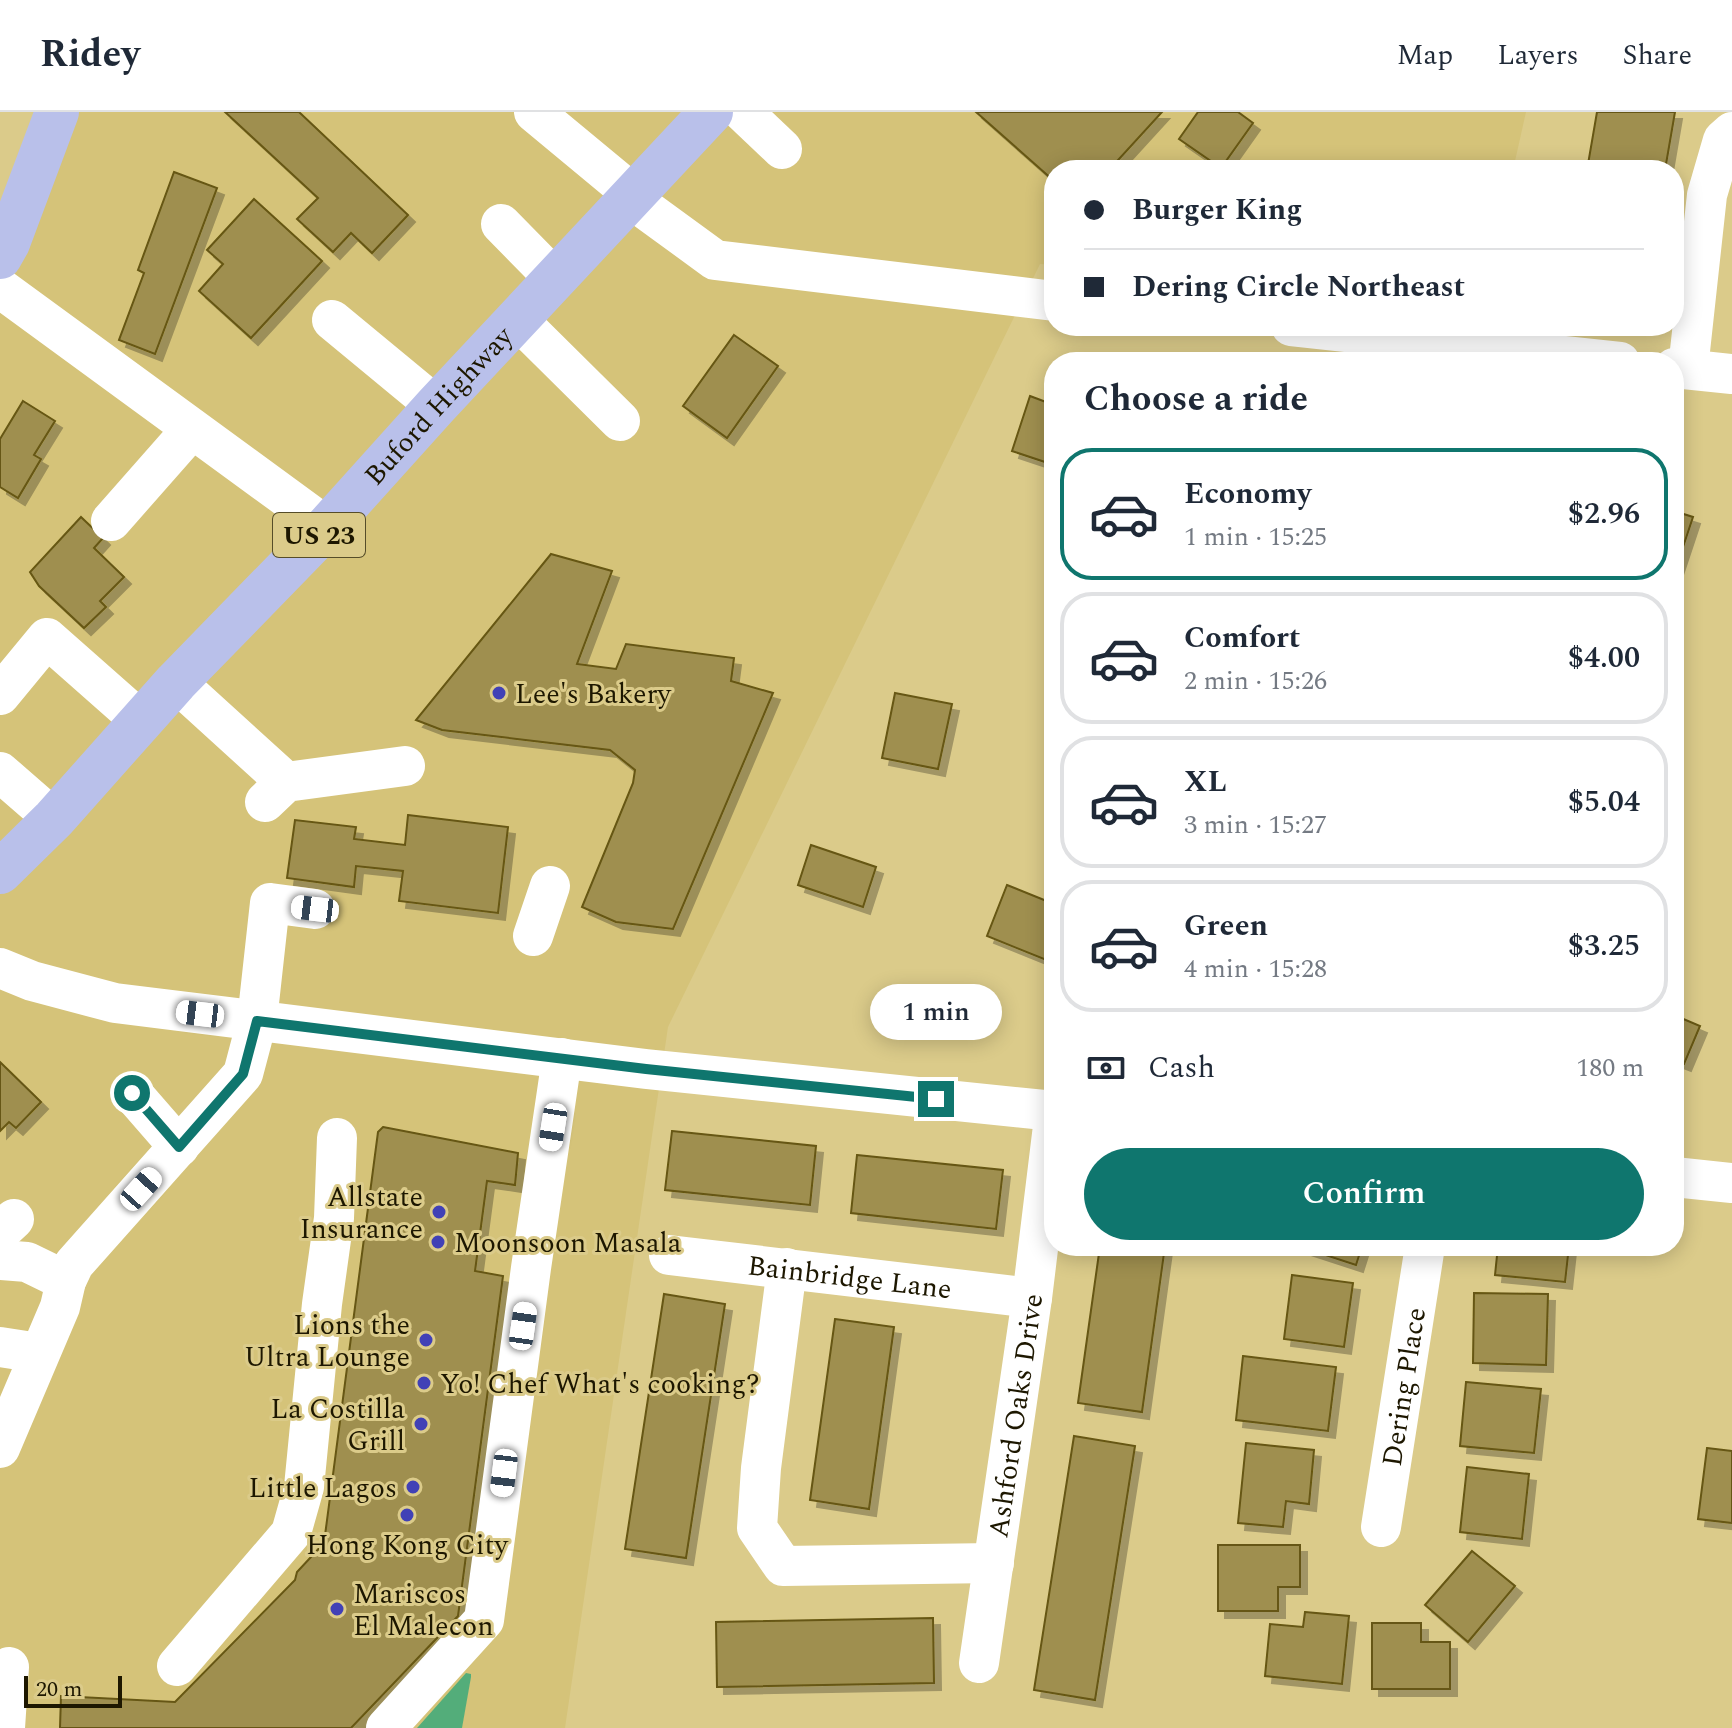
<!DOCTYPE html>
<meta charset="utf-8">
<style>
body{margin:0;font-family:Spectral,serif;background:#f6f6f7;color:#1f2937;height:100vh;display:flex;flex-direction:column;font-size:30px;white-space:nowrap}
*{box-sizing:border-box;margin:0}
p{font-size:26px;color:#747a83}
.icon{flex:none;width:44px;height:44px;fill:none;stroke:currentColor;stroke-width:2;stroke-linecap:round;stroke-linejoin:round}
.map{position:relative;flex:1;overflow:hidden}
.sheet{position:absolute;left:1044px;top:240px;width:640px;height:904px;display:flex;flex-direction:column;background:#fff;border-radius:32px;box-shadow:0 4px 20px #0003}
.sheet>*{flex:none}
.banner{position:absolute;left:1044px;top:48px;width:640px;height:176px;border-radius:32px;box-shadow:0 4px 20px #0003;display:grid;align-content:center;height:176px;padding:0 40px;background:#fff}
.scale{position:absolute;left:24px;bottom:20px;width:98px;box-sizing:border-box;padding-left:8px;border:4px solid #1d1700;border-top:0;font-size:22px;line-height:28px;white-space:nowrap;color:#1d1700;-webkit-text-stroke:6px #dbcb8a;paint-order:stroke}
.end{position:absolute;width:36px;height:36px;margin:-18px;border:10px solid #0f766e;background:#fff;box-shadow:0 0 0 4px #fff}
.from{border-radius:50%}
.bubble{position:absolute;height:56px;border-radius:28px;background:#fff;box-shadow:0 4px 20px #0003;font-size:26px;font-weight:600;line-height:56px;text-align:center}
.car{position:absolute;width:24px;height:48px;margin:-24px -12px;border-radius:10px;box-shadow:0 0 6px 2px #0007;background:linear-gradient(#fff 24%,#345 0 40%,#fff 0 76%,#345 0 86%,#fff 0)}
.banner b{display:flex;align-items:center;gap:28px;height:76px;font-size:30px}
.banner b+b{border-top:2px solid #e0e1e3}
.banner i{width:20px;height:20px;background:#1f2937}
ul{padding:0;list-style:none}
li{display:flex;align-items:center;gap:24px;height:132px;margin:0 16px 12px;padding:0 24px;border:4px solid #e0e1e3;border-radius:32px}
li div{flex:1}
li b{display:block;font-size:30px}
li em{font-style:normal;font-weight:600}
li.on{border-color:#0f766e}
li>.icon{width:72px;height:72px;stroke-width:1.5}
h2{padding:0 40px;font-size:36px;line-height:96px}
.pay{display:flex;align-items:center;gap:20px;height:88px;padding:0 40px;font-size:30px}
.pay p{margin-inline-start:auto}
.button{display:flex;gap:16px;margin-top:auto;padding:16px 40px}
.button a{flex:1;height:92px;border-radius:48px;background:#0f766e;color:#fff;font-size:32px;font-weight:600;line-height:92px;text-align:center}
header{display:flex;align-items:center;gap:48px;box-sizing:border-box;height:112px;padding:0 40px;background:#fff;border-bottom:2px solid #e0e1e3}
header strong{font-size:38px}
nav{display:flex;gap:44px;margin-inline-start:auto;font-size:28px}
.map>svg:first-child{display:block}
</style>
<header>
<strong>Ridey</strong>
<nav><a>Map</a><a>Layers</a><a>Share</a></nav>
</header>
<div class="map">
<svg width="1732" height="1616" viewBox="0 0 1732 1616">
<defs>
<filter id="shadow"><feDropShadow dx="7" dy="7" stdDeviation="0" flood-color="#0004"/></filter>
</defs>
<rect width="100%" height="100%" fill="#dbcb8a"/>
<path fill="#d5c379" d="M57,0H1526L1513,58H1054V153L1040,152L668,915L565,1616H0V138Z"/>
<path fill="#53ad7a" d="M466,1561L471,1562V1565L462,1616H417Z"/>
<g fill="#9f8f4f" stroke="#665712" stroke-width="2" filter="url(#shadow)">
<path d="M225,0H299L408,103L372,141L351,121L333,140L297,107L318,86Z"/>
<path d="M976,0H1162L1109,58H1054V69Z"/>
<path d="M1198,0H1238L1253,11L1221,56L1179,27Z"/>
<path d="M1597,0H1675L1665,58H1587Z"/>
<path d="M174,60L217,76L155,242L119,228L144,161L138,158Z"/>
<path d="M254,87L322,149L251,226L199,179L223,152L207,138Z"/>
<path d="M734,223L778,254L727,326L683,294Z"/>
<path d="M1030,284L1054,293V353L1012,339Z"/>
<path d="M23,289L55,309L34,343L41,347L18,386L0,375V327Z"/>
<path d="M1674,399L1693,405L1675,459H1674Z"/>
<path d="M81,405L103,426L94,436L124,465L100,489L106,495L84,516L39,474L30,460Z"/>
<path d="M551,442L612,459L577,552L616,557L626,532L734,546L731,569L773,581L673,817L616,810L582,795L633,671L635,658L610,638L442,618L416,608Z"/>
<path d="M895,581L952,592L938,657L882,646Z"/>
<path d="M408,703L508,715L498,801L399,789L403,759L356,754L354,775L287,766L295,708L356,715L354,727L405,733Z"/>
<path d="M811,733L876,755L863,795L798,773Z"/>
<path d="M1007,773L1054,792V851L987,824Z"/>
<path d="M1674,903L1700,914L1684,952L1674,948Z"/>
<path d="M0,950L41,990L16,1016L9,1010L0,1019Z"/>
<path d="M383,1015L518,1041L515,1073L487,1069L475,1159L503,1164L458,1504L351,1616H60L61,1584L175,1590L295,1468L297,1460L324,1431L378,1020Z"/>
<path d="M672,1019L816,1034L810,1093L665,1078Z"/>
<path d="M857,1043L1003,1058L996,1117L851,1101Z"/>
<path d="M1100,1134H1165L1142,1300L1078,1291Z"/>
<path d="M1298,1134H1362L1356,1153Z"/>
<path d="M1498,1134H1569L1565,1170L1495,1163Z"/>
<path d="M1292,1163L1353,1171L1344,1235L1284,1227Z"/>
<path d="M1474,1181L1548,1182L1546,1253L1473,1251Z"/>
<path d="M664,1182L725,1192L686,1446L625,1437Z"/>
<path d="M835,1207L894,1215L869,1397L810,1388Z"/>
<path d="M1243,1244L1336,1255L1328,1319L1236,1308Z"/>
<path d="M1466,1270L1541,1277L1534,1341L1460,1334Z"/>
<path d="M1074,1324L1135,1334L1095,1588L1034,1578Z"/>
<path d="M1246,1331L1314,1338L1309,1392L1286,1389L1283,1415L1238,1411Z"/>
<path d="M1707,1336L1732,1339V1411L1698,1407Z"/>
<path d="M1467,1355L1529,1362L1522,1427L1460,1420Z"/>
<path d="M1218,1433H1300V1475H1278V1499H1218Z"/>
<path d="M1472,1439L1515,1474L1468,1530L1425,1493Z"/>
<path d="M1305,1500L1349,1504L1342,1572L1265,1564L1270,1512L1303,1515Z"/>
<path d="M933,1506L934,1571L717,1575L716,1510Z"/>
<path d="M1372,1511H1421V1530H1450V1577H1372Z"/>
</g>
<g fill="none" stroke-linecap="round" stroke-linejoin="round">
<g stroke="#fff" stroke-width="40">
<path d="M534,0L634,83"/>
<path d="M743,0L782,37"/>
<path d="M630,86L715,148L1054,189"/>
<path d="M501,112L555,167"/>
<path d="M0,176L327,415"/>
<path d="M517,207L620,309"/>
<path d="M332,208L436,294"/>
<path d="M1291,214L1620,250"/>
<path d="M1674,256L1732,262"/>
<path d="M1688,257L1707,83L1723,28L1732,20"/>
<path d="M111,409L192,317"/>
<path d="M176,570L286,670"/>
<path d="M0,583L47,526L141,609"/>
<path d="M0,660L54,707"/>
<path d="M265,690L286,670L405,654"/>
<path d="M533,824L550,774"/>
<path d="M0,856L32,869L115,891L646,957L1054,999"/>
<path d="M132,981L179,1035"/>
<path d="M1674,1065L1732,1071"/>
<path d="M0,1120L14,1107"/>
<path id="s1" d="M669,1143L1032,1186"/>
<path d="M0,1148L27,1150L66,1169"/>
<path d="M787,1156L761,1356L757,1416L783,1454L994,1451"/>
<path d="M0,1235L39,1241"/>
<path d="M0,1336L60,1195L66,1169L74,1152L243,962L257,909L270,791L315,797"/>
<path id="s2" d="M1381,1415L1425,1134"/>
<path id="s3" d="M979,1551L1032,1186L1054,1006"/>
<path d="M177,1554L291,1421L304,1375L322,1192L334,1106L337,1026"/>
<path d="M5,1616L9,1555"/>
<path d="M386,1616L484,1508L531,1156L562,946"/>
</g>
<g stroke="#b9c0ea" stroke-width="44">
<path d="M0,145L8,131L57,0"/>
<path id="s4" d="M0,760L54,707L176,570L327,415L436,294L711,0"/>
</g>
</g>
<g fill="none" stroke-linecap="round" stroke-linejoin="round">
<path stroke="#0f766e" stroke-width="10" d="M132,981L179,1035L243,962L257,909L646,957L936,987"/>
</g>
<g fill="#4141b6" stroke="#dbcb8a" stroke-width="3">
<circle cx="499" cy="581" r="8"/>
<circle cx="439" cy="1100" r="8"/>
<circle cx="438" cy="1130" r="8"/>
<circle cx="426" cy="1228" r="8"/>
<circle cx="424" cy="1271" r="8"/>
<circle cx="421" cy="1312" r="8"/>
<circle cx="413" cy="1375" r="8"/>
<circle cx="407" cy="1403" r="8"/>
<circle cx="337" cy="1497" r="8"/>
</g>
<g text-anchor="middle" stroke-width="6" stroke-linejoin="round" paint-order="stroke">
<rect fill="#dbcb8a" stroke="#564d29" stroke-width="2" x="273" y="401" width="92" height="44" rx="6"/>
<g font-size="26" font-weight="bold" fill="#1d1700">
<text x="319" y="432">US 23</text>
</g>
<g font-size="28" fill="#1d1700" stroke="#dbcb8a">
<text dy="10" stroke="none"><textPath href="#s4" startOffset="640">Buford Highway</textPath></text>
<text dy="10" stroke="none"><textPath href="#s1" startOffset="182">Bainbridge Lane</textPath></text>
<text dy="10" stroke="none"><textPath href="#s2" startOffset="142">Dering Place</textPath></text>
<text dy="10" stroke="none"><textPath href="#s3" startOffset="250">Ashford Oaks Drive</textPath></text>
</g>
<g font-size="28" fill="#1d1700" stroke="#dbcb8a" text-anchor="start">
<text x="515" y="591">Lee's Bakery</text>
<text x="423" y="1094" text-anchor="end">Allstate<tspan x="423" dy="32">Insurance</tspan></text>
<text x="454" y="1140">Moonsoon Masala</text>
<text x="410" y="1222" text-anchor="end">Lions the<tspan x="410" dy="32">Ultra Lounge</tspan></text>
<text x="440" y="1281">Yo! Chef What's cooking?</text>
<text x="405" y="1306" text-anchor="end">La Costilla<tspan x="405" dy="32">Grill</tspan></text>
<text x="397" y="1385" text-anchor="end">Little Lagos</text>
<text x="407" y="1442" text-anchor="middle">Hong Kong City</text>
<text x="353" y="1491">Mariscos<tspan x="353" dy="32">El Malecon</tspan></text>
</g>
</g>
</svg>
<div class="scale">20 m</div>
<i class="end from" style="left:132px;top:981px"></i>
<i class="end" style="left:936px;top:987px"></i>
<div class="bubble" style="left:870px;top:872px;width:132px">1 min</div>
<i class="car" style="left:315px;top:797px;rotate:277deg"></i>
<i class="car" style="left:200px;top:902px;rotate:277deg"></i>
<i class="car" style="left:553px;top:1015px;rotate:189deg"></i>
<i class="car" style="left:141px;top:1077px;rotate:42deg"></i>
<i class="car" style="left:523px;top:1214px;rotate:8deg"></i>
<i class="car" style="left:504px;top:1361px;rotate:187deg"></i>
<div class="banner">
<b><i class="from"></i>Burger King</b>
<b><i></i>Dering Circle Northeast</b>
</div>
<section class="sheet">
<h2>Choose a ride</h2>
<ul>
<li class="on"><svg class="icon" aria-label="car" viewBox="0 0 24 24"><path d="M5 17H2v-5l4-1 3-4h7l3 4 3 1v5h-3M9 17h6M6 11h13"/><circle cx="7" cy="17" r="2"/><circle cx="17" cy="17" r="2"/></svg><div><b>Economy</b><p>1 min · 15:25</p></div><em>$2.96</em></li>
<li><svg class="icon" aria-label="car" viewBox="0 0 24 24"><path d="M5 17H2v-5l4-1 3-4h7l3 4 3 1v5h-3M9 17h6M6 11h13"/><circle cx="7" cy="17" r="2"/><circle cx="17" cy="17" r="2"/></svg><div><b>Comfort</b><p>2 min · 15:26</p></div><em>$4.00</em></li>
<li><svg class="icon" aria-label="car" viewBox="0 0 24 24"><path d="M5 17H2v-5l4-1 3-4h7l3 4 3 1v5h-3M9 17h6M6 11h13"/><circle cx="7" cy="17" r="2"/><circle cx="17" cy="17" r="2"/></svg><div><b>XL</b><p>3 min · 15:27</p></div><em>$5.04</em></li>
<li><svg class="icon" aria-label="car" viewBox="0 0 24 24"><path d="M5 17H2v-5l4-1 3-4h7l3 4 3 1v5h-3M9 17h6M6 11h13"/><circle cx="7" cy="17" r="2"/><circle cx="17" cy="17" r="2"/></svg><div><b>Green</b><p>4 min · 15:28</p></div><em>$3.25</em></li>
</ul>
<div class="pay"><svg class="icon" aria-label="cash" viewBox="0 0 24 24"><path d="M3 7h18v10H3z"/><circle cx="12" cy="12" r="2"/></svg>Cash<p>180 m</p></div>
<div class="button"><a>Confirm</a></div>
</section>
</div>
